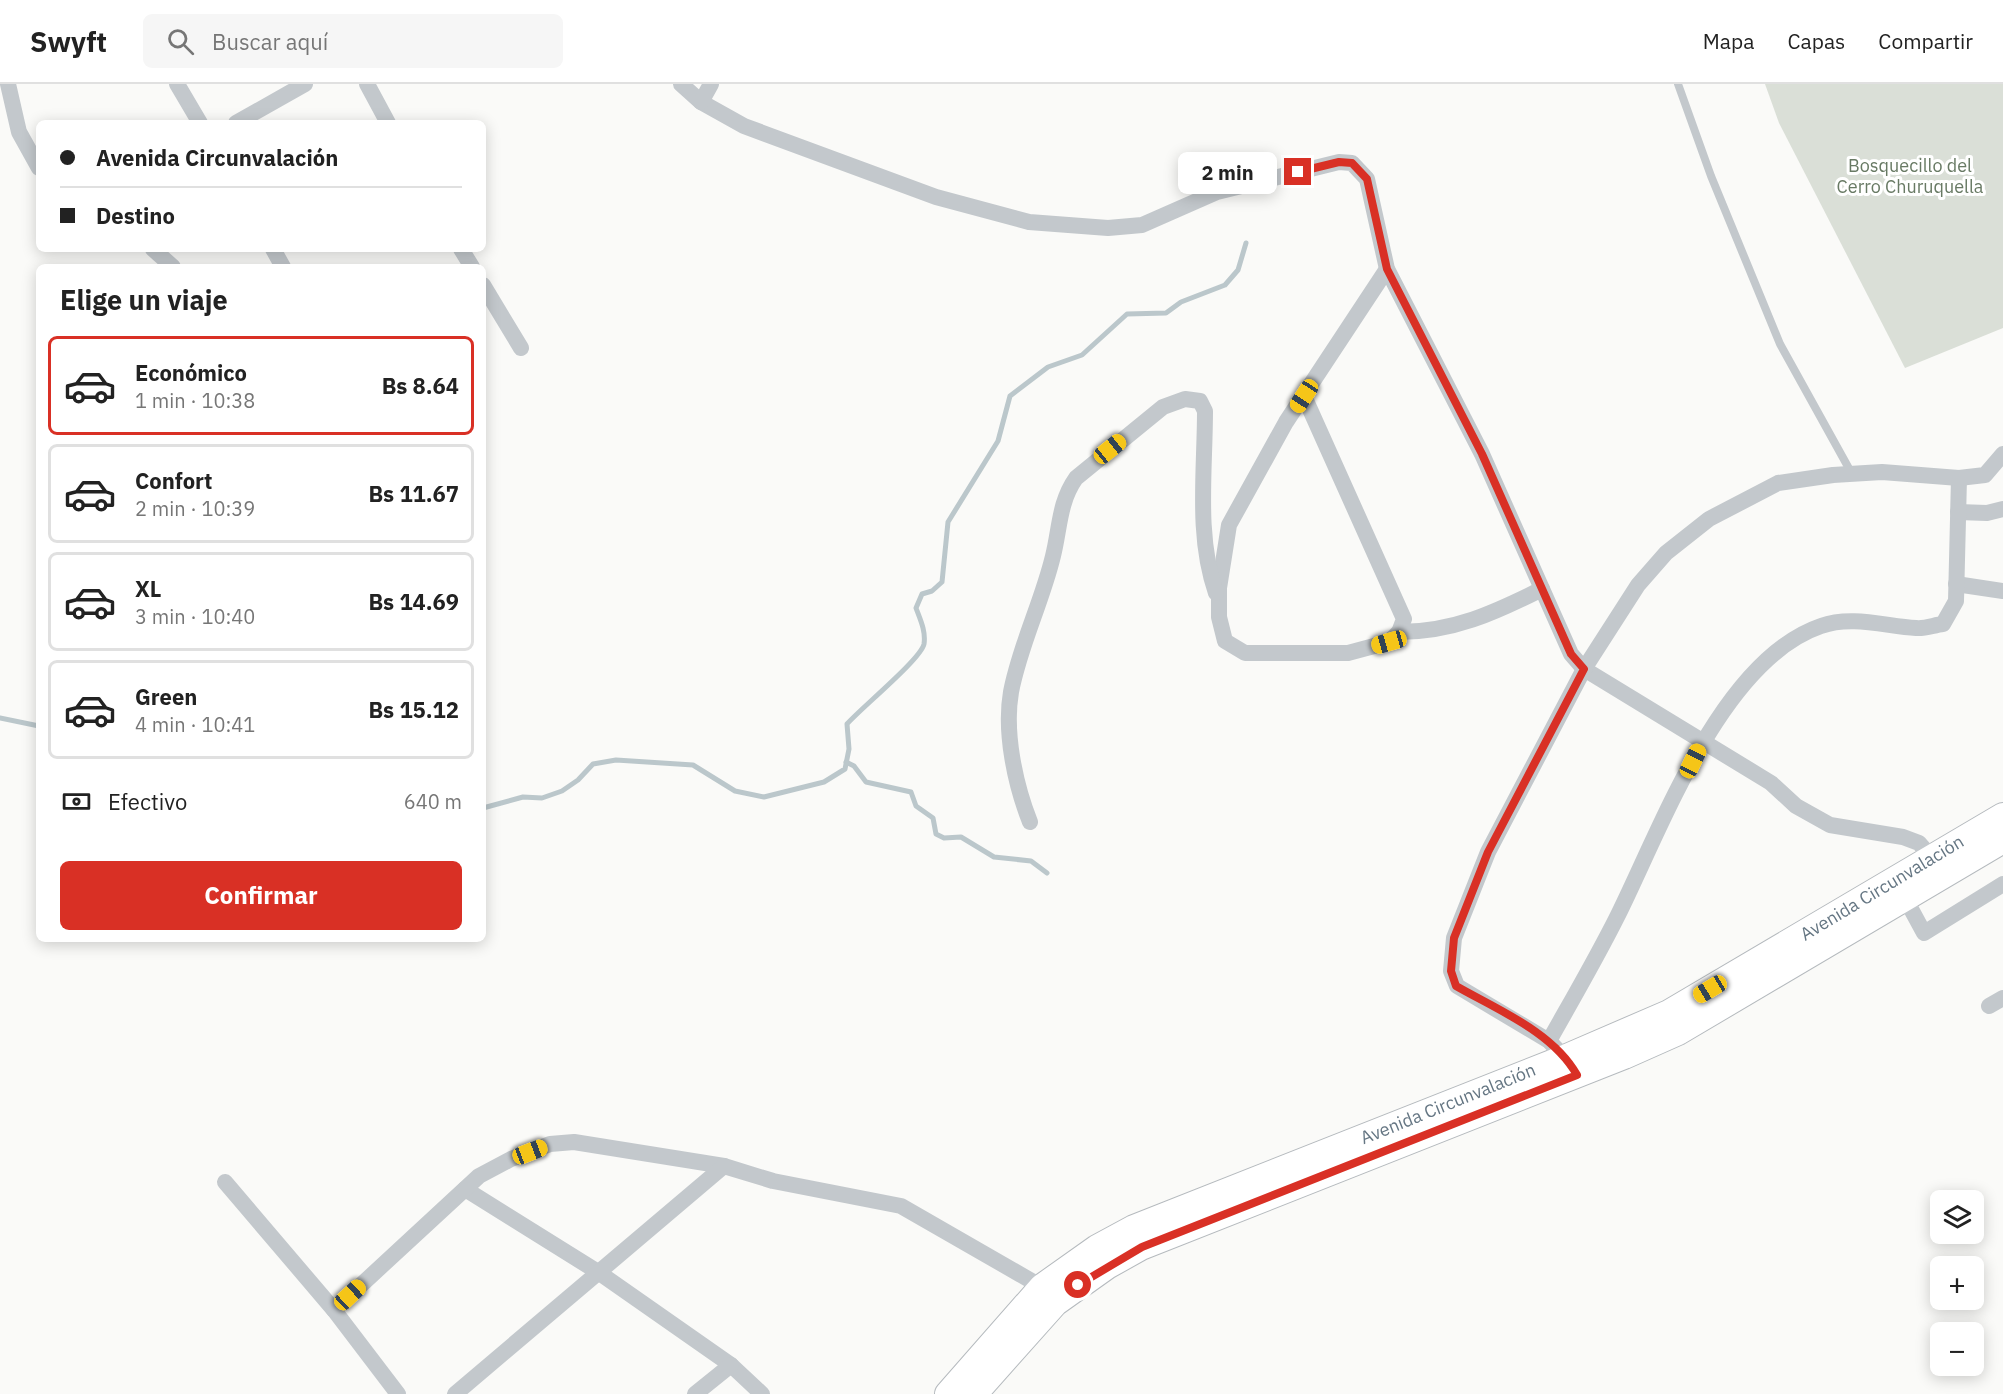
<!DOCTYPE html>
<html lang="es">
<meta charset="utf-8">
<style>
body{margin:0;font-family:"IBM Plex Sans",sans-serif;background:#f6f6f6;color:#222;height:100vh;display:flex;flex-direction:column;font-size:22px;white-space:nowrap}
*{box-sizing:border-box;margin:0}
p{font-size:20px;color:#767676}
.icon{flex:none;width:33px;height:33px;fill:none;stroke:currentColor;stroke-width:2;stroke-linecap:round;stroke-linejoin:round}
.map{position:relative;flex:1;overflow:hidden}
.details{position:absolute;left:36px;top:180px;width:450px;height:678px;display:flex;flex-direction:column;background:#fff;border-radius:9px;box-shadow:0 3px 15px #0003}
.details>*{flex:none}
.top-card{position:absolute;left:36px;top:36px;width:450px;height:132px;border-radius:9px;box-shadow:0 3px 15px #0003;display:grid;align-content:center;height:132px;padding:0 24px;background:#fff}
.buttons{position:absolute;left:1930px;top:1106px;display:grid;gap:12px}
.buttons a{display:grid;place-items:center;width:54px;height:54px;border-radius:9px;background:#fff;box-shadow:0 3px 15px #0003;font-size:30px}
.end{position:absolute;width:27px;height:27px;margin:-14px;border:8px solid #d93025;background:#fff;box-shadow:0 0 0 3px #fff}
.from{border-radius:50%}
.bubble{position:absolute;height:42px;border-radius:9px;background:#fff;box-shadow:0 3px 15px #0003;font-size:20px;font-weight:700;line-height:42px;text-align:center}
.car{position:absolute;width:18px;height:36px;margin:-18px -9px;border-radius:8px;box-shadow:0 0 4px 2px #0007;background:linear-gradient(#f5c518 24%,#345 0 40%,#f5c518 0 76%,#345 0 86%,#f5c518 0)}
.top-card b{display:flex;align-items:center;gap:21px;height:57px;font-size:22px}
.top-card b+b{border-top:2px solid #e0e0e0}
.top-card i{width:15px;height:15px;background:#222}
ul{padding:0;list-style:none}
li{display:flex;align-items:center;gap:18px;height:99px;margin:0 12px 9px;padding:0 12px;border:3px solid #e0e0e0;border-radius:9px}
li div{flex:1}
li b{display:block;font-size:22px}
li em{font-style:normal;font-weight:700}
li.active{border-color:#d93025}
li>.icon{width:54px;height:54px;stroke-width:1.5}
h2{padding:0 24px;font-size:27px;line-height:72px}
.pay{display:flex;align-items:center;gap:15px;height:66px;padding:0 24px;font-size:22px}
.pay p{margin-inline-start:auto}
.button{display:flex;gap:12px;margin-top:auto;padding:12px 24px}
.button a{flex:1;height:69px;border-radius:9px;background:#d93025;color:#fff;font-size:24px;font-weight:700;line-height:69px;text-align:center}
header{display:flex;align-items:center;gap:36px;box-sizing:border-box;height:84px;padding:0 30px;background:#fff;border-bottom:2px solid #e0e0e0}
header strong{font-size:28px}
nav{display:flex;gap:33px;margin-inline-start:auto;font-size:21px}
.search{width:420px;height:54px;background:#f6f6f6;display:flex;align-items:center;gap:15px;box-sizing:border-box;padding:0 21px;border-radius:9px;color:#767676;font-size:22px}
.map>svg:first-child{display:block}
</style>
<header>
<strong>Swyft</strong>
<div class="search"><svg class="icon" aria-label="search" viewBox="0 0 24 24"><circle cx="10" cy="10" r="6"/><path d="M15 15l6 6"/></svg>Buscar aquí</div>
<nav><a>Mapa</a><a>Capas</a><a>Compartir</a></nav>
</header>
<div class="map">
<svg width="2003" height="1310" viewBox="0 0 2003 1310">
<rect width="100%" height="100%" fill="#fafaf8"/>
<path fill="#dadfd7" d="M1765,0H2003V244L1905,284L1779,39Z"/>
<g fill="none" stroke-linecap="round" stroke-linejoin="round">
<g stroke="#bbc7cb" stroke-width="5">
<path d="M0,634L39,642"/>
<path d="M846,678L854,682L866,698L911,708L916,722L933,734L936,750L944,754L961,753L994,773L1031,777L1047,789"/>
<path d="M483,724L523,713L542,714L562,707L578,696L593,680L616,676L693,681L735,707L764,713L824,698L845,685L849,665L847,640C861,624 921,575 924,560C926,547 920,535 916,524L922,510L932,507L942,498L948,438L998,357L1010,312L1048,283L1082,271L1127,230L1166,229L1181,218L1225,201L1238,186L1246,159"/>
</g>
<defs>
<g id="primary">
<path d="M948,1310L1042,1203L1097,1164L1134,1144L1567,973L1669,929L2003,732"/>
<path d="M974,1310L1055,1219L1107,1182L1141,1163L1624,972L1678,948L2003,756"/>
</g>
</defs>
<use href="#primary" stroke="#b5babe" stroke-width="28"/>
<path stroke="#c3c8cc" stroke-width="8" d="M1678,0L1711,92L1780,260L1852,390"/>
<g stroke="#c3c8cc" stroke-width="16">
<path d="M8,0L19,48L39,84"/>
<path d="M177,0L200,39"/>
<path d="M367,0L388,39"/>
<path d="M681,0L701,18L744,42L936,113L1029,138L1108,144L1142,141L1217,108L1339,78L1352,79L1367,95L1387,185L1482,370L1571,570L1584,585L1771,699L1796,722L1830,741L1903,753L1919,759L1932,774"/>
<path d="M701,18L711,0"/>
<path d="M236,39L305,0"/>
<path d="M153,165L173,183"/>
<path d="M273,165L283,183"/>
<path d="M461,165L472,183"/>
<path d="M483,201L521,264"/>
<path d="M1304,312L1404,535L1399,548L1389,558L1348,569H1245L1225,557L1219,533V504L1229,441L1286,338L1387,185"/>
<path d="M1958,428L1987,429L2003,425"/>
<path d="M1956,500L2003,507"/>
<path d="M1399,548C1453,548 1494,529 1542,505"/>
<path d="M1030,738C1015,700 1004,648 1011,608C1020,561 1042,518 1053,472C1060,444 1059,418 1076,394L1163,323L1185,315L1200,317L1205,327C1205,387 1196,452 1216,509"/>
<path d="M1905,814L1924,849L2003,800"/>
<path d="M1989,922L2003,914"/>
<path d="M1549,957C1572,916 1596,875 1617,833C1661,745 1721,576 1821,542C1851,531 1885,542 1916,544C1925,545 1934,541 1943,540L1956,517L1959,394"/>
<path d="M1570,979L1549,957L1457,902L1451,887L1454,854L1488,768L1584,585L1638,501L1666,469L1709,435L1778,399L1833,391L1882,388L1959,394L1985,391L2003,370"/>
<path d="M225,1098L334,1226L398,1310"/>
<path d="M465,1105L598,1188L731,1281L762,1310"/>
<path d="M334,1226L479,1092L511,1075L550,1060L574,1058L724,1082L773,1097L901,1122L1042,1203"/>
<path d="M455,1310L724,1082"/>
<path d="M695,1310L731,1281"/>
</g>
<use href="#primary" stroke="#fff" stroke-width="26"/>
</g>
<g fill="none" stroke-linecap="round" stroke-linejoin="round">
<path stroke="#d93025" stroke-width="8" d="M1078,1201L1142,1163L1577,991C1553,948 1498,926 1456,902L1451,887L1454,854L1488,768L1584,585L1571,570L1482,370L1387,185L1367,95L1352,79L1339,78L1298,88"/>
</g>
<g text-anchor="middle" stroke-width="6" stroke-linejoin="round" paint-order="stroke">
<g font-size="18" fill="#687a64" stroke="#fff">
<text x="1910" y="88">Bosquecillo del<tspan x="1910" dy="21">Cerro Churuquella</tspan></text>
</g>
<g font-size="18" fill="#657683" stroke="#fff">
<text transform="translate(1882 804) rotate(-31)" y="6">Avenida Circunvalación</text>
<text transform="translate(1448 1020) rotate(-22)" y="6">Avenida Circunvalación</text>
</g>
</g>
</svg>
<div class="buttons">
<a><svg class="icon" aria-label="layers" viewBox="0 0 24 24"><path d="M12 4l9 5-9 5-9-5zM3 14l9 5 9-5"/></svg></a>
<a>+</a>
<a>−</a>
</div>
<i class="end from" style="left:1078px;top:1201px"></i>
<i class="end" style="left:1298px;top:88px"></i>
<div class="bubble" style="left:1178px;top:68px;width:99px">2 min</div>
<i class="car" style="left:1304px;top:312px;rotate:213deg"></i>
<i class="car" style="left:1110px;top:365px;rotate:51deg"></i>
<i class="car" style="left:1389px;top:558px;rotate:254deg"></i>
<i class="car" style="left:1693px;top:677px;rotate:26deg"></i>
<i class="car" style="left:1710px;top:905px;rotate:239deg"></i>
<i class="car" style="left:530px;top:1068px;rotate:69deg"></i>
<i class="car" style="left:350px;top:1211px;rotate:47deg"></i>
<div class="top-card">
<b><i class="from"></i>Avenida Circunvalación</b>
<b><i></i>Destino</b>
</div>
<section class="details">
<h2>Elige un viaje</h2>
<ul>
<li class="active"><svg class="icon" aria-label="car" viewBox="0 0 24 24"><path d="M5 17H2v-5l4-1 3-4h7l3 4 3 1v5h-3M9 17h6M6 11h13"/><circle cx="7" cy="17" r="2"/><circle cx="17" cy="17" r="2"/></svg><div><b>Económico</b><p>1 min · 10:38</p></div><em>Bs 8.64</em></li>
<li><svg class="icon" aria-label="car" viewBox="0 0 24 24"><path d="M5 17H2v-5l4-1 3-4h7l3 4 3 1v5h-3M9 17h6M6 11h13"/><circle cx="7" cy="17" r="2"/><circle cx="17" cy="17" r="2"/></svg><div><b>Confort</b><p>2 min · 10:39</p></div><em>Bs 11.67</em></li>
<li><svg class="icon" aria-label="car" viewBox="0 0 24 24"><path d="M5 17H2v-5l4-1 3-4h7l3 4 3 1v5h-3M9 17h6M6 11h13"/><circle cx="7" cy="17" r="2"/><circle cx="17" cy="17" r="2"/></svg><div><b>XL</b><p>3 min · 10:40</p></div><em>Bs 14.69</em></li>
<li><svg class="icon" aria-label="car" viewBox="0 0 24 24"><path d="M5 17H2v-5l4-1 3-4h7l3 4 3 1v5h-3M9 17h6M6 11h13"/><circle cx="7" cy="17" r="2"/><circle cx="17" cy="17" r="2"/></svg><div><b>Green</b><p>4 min · 10:41</p></div><em>Bs 15.12</em></li>
</ul>
<div class="pay"><svg class="icon" aria-label="cash" viewBox="0 0 24 24"><path d="M3 7h18v10H3z"/><circle cx="12" cy="12" r="2"/></svg>Efectivo<p>640 m</p></div>
<div class="button"><a>Confirmar</a></div>
</section>
</div>
